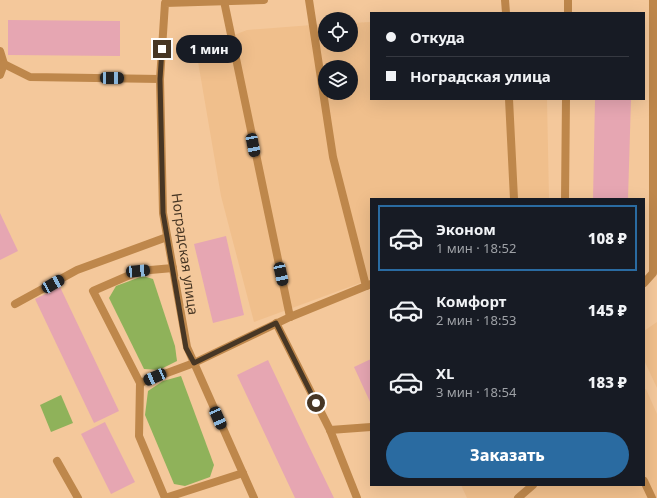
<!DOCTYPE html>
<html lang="ru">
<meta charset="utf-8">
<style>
body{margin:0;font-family:"Noto Sans",sans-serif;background:#242831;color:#f1f3f6;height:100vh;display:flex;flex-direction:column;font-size:15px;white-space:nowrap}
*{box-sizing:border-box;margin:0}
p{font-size:13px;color:#9ea1a6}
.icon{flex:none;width:22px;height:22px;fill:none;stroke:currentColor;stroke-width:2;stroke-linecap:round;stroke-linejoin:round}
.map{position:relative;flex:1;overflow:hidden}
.side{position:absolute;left:370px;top:198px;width:275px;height:288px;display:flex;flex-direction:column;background:#171b24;border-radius:0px;box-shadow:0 4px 16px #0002}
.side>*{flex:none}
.guide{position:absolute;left:370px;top:12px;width:275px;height:88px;border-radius:0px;box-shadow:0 4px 16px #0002;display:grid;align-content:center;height:88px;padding:0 16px;background:#171b24}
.tools{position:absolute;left:318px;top:12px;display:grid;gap:8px}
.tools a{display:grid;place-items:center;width:40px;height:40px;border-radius:50%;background:#171b24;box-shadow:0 4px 16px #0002;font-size:20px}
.end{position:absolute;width:18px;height:18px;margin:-9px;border:5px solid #473624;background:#fff;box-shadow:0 0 0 2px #fff}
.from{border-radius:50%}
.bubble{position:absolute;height:28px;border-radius:14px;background:#171b24;box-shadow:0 4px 16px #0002;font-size:13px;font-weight:800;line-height:28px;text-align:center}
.car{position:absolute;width:12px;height:24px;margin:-12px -6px;border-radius:5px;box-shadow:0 0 3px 1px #0007;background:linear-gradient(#222 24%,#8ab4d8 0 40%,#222 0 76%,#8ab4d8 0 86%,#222 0)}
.guide b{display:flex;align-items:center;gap:14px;height:38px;font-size:15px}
.guide b+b{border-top:1px solid #363941}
.guide i{width:10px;height:10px;background:#f1f3f6}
ul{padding:7px 0 0;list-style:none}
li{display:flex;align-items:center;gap:12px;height:66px;margin:0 8px 6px;padding:0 8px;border:2px solid transparent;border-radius:0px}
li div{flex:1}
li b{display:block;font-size:15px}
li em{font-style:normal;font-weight:800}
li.on{border-color:#2a6ba1}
li>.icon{width:36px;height:36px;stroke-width:1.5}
.button{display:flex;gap:8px;margin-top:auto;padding:8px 16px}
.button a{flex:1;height:46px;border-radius:24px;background:#2a6ba1;color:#fff;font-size:16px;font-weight:800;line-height:46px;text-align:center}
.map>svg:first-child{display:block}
</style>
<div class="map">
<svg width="657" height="498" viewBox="0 0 657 498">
<rect width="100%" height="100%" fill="#f4c89b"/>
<g fill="#f0bf8c" fill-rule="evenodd">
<path d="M371,22V99H547L549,199H371V279L254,322L221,196L196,50L247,30L325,24V45H351V23ZM325,67H351V93H325Z"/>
<path d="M657,322V388L644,360V331Z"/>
<path d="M646,389L657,414V498H467L461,485H644V390Z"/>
</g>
<g fill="#8fb25a">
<path d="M143,276L153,279L175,346L177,361L159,370L144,369L109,298L116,286Z"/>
<path d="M181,376L214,465L210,477L185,486L174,484L145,415L148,391L163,381Z"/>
<path d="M61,395L73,423L51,432L40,405Z"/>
</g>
<g fill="#e6a6b2">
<path d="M8,20L120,21V56L8,55Z"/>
<path d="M595,99H631L628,199H593Z"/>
<path d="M0,213L18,251L0,260Z"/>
<path d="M226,236L244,315L213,323L194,244Z"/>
<path d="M60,287L119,411L94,423L35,299Z"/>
<path d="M371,359V404L354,367Z"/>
<path d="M268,360L305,438L334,498H295L237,375Z"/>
<path d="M105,422L135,482L111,494L81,434Z"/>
</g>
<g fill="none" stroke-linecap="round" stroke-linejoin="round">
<g stroke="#be874b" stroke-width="8">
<path d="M309,0L333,157L366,286"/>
<path d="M505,0L506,13"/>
<path d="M224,1L290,317"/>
<path d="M0,51L4,64L30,77L160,79"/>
<path d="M0,75L4,64"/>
<path d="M509,99L514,199"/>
<path d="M644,283L653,273V0"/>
<path d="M276,323L330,430L357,498"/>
<path d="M140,383L194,363"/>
<path d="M330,430L371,427"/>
<path d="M57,461L78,498"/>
<path d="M644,481L652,498"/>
<path d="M165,498L139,436L140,383L93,291L139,271L173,268"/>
<path d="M165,498L243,473"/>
<path d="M518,498L533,485"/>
</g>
<g stroke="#be874b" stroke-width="8">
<path d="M568,13V0"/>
<path d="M565,199L566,99"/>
<path d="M15,304L77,270L167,237"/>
<path d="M194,363L290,317L371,284"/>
</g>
<path stroke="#be874b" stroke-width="8" d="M254,498L187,347L163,213L160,79L165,3L264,0"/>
</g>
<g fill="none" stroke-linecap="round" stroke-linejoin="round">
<path stroke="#473624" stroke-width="5" d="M162,49L160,79L163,213L186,348L194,363L276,323L316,403"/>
</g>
<g text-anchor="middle" stroke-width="3.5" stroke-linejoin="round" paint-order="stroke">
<g font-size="14" fill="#473624" stroke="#f4c89b">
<text transform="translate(185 254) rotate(82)" y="5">Ноградская улица</text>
</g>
</g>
</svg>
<div class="tools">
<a><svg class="icon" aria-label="locate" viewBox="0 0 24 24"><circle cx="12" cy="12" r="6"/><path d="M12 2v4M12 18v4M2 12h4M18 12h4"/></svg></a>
<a><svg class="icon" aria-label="layers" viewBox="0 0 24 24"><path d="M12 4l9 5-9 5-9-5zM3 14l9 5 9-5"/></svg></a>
</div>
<i class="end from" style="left:316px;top:403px"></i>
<i class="end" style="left:162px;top:49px"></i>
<div class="bubble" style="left:176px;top:35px;width:66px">1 мин</div>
<i class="car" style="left:112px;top:78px;rotate:91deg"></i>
<i class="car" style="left:253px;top:145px;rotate:169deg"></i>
<i class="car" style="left:138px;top:271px;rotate:85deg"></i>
<i class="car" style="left:281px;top:274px;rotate:168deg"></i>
<i class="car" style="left:53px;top:284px;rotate:61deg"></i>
<i class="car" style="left:155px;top:377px;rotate:246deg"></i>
<i class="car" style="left:218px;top:418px;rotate:156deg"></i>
<div class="guide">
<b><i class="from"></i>Откуда</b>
<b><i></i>Ноградская улица</b>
</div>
<section class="side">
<ul>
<li class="on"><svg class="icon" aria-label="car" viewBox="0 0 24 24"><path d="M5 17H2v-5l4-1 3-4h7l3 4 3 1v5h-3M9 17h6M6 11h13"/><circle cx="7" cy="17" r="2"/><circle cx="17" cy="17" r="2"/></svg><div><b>Эконом</b><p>1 мин · 18:52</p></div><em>108 ₽</em></li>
<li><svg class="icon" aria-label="car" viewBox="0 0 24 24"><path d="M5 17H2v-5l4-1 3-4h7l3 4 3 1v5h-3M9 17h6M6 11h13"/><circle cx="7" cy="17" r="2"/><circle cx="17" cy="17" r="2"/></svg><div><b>Комфорт</b><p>2 мин · 18:53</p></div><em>145 ₽</em></li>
<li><svg class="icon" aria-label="car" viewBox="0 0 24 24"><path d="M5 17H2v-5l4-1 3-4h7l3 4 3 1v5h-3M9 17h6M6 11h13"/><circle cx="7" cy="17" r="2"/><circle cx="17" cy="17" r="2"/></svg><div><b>XL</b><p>3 мин · 18:54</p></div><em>183 ₽</em></li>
</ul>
<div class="button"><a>Заказать</a></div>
</section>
</div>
